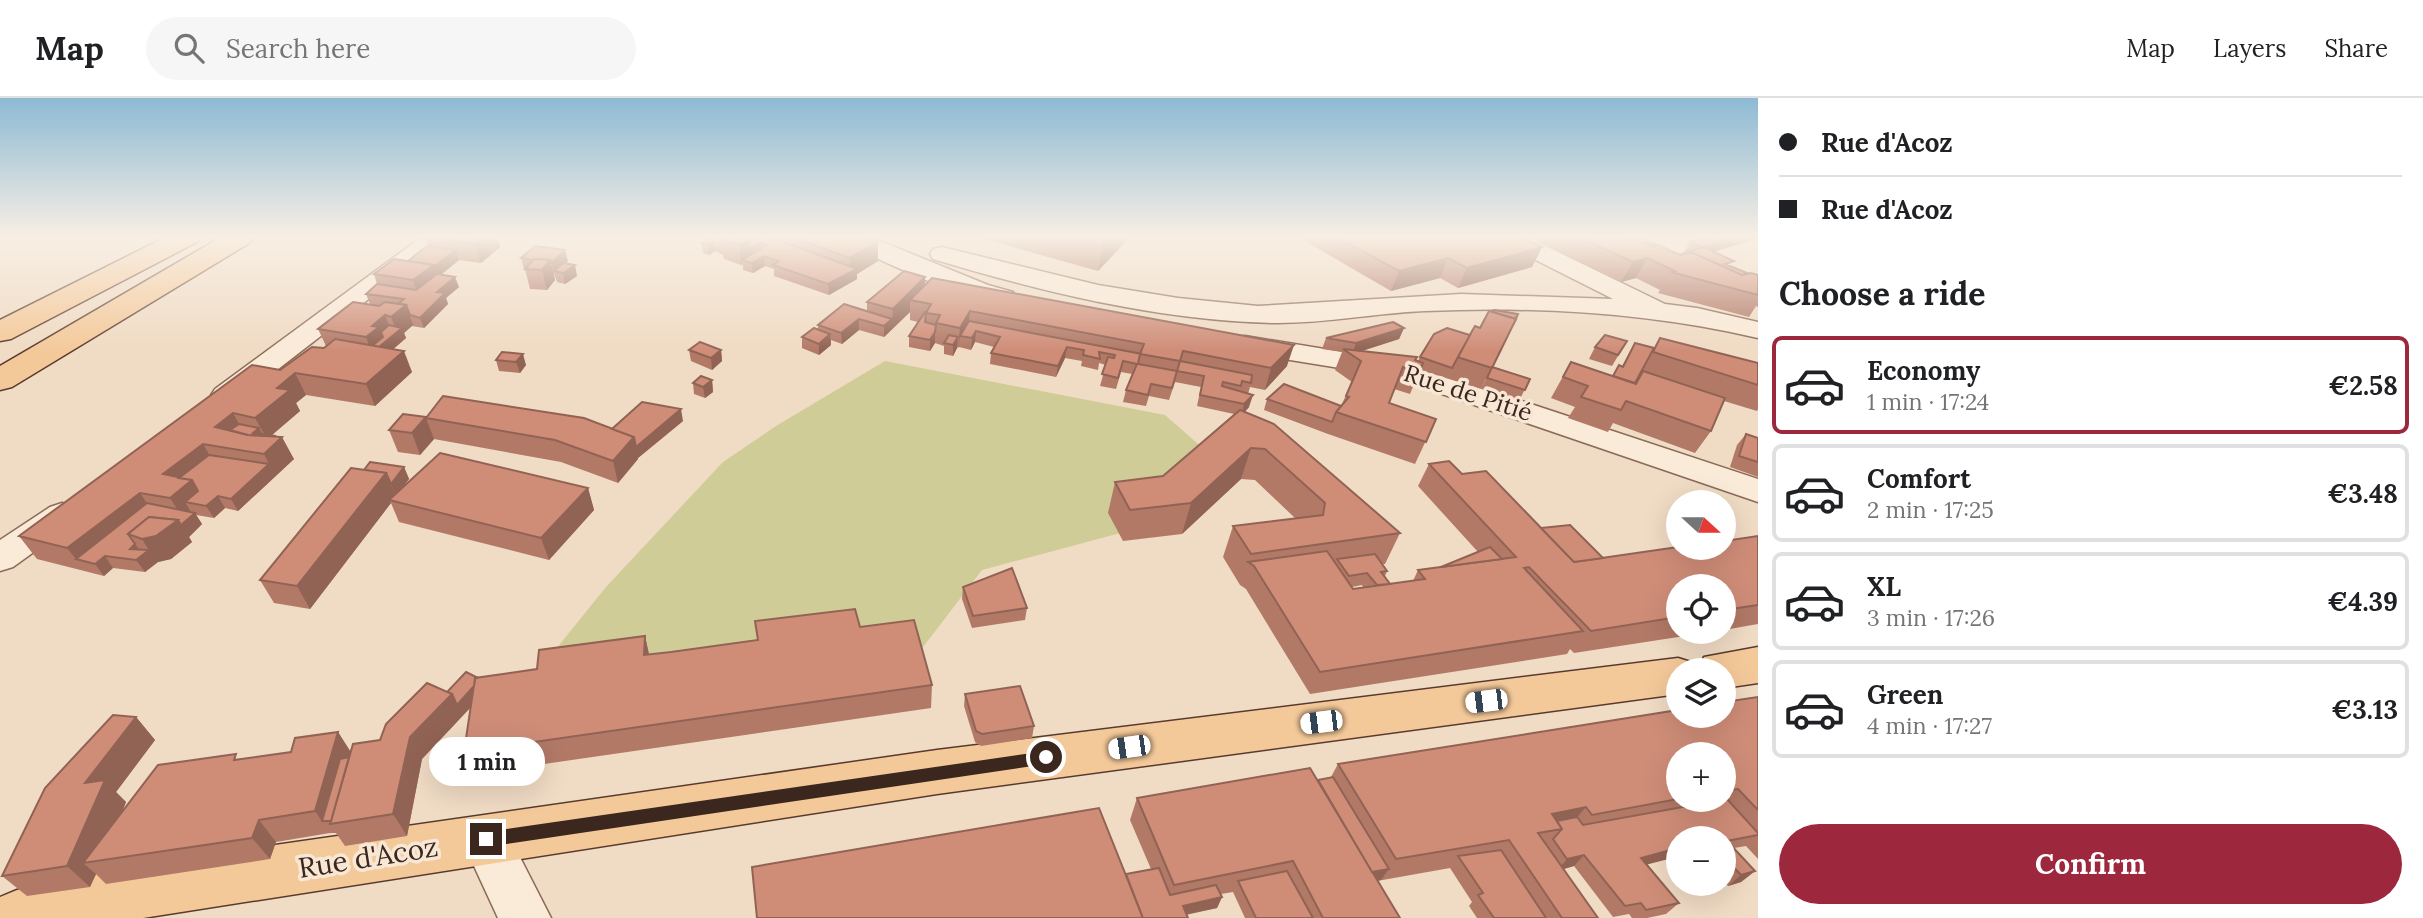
<!DOCTYPE html>
<meta charset="utf-8">
<style>
body{margin:0;font-family:Lora,serif;background:#f6f6f6;color:#202124;height:100vh;display:flex;flex-direction:column;font-size:26px;white-space:nowrap}
*{box-sizing:border-box;margin:0}
p{font-size:23px;color:#757577}
.icon{flex:none;width:38px;height:38px;fill:none;stroke:currentColor;stroke-width:2;stroke-linecap:round;stroke-linejoin:round}
.map{position:relative;flex:1;overflow:hidden}
.side{display:flex;flex-direction:column;background:#fff;width:665px}
.side>*{flex:none}
.guide{display:grid;align-content:center;height:154px;padding:0 21px;background:#fff}
.needle{width:46px;rotate:111deg}
.fabs{position:absolute;left:1666px;top:392px;display:grid;gap:14px}
.fabs a{display:grid;place-items:center;width:70px;height:70px;border-radius:50%;background:#fff;box-shadow:0 7px 28px #0002;font-size:35px}
.end{position:absolute;width:32px;height:32px;margin:-16px;border:9px solid #3b271e;background:#fff;box-shadow:0 0 0 4px #fff}
.from{border-radius:50%}
.bubble{position:absolute;height:49px;border-radius:24px;background:#fff;box-shadow:0 7px 28px #0002;font-size:23px;font-weight:800;line-height:49px;text-align:center}
.car{position:absolute;width:21px;height:42px;margin:-21px -10px;border-radius:9px;box-shadow:0 0 5px 2px #0007;background:linear-gradient(#fff 24%,#345 0 40%,#fff 0 76%,#345 0 86%,#fff 0)}
.guide b{display:flex;align-items:center;gap:24px;height:66px;font-size:26px}
.guide b+b{border-top:2px solid #e0e0e0}
.guide i{width:18px;height:18px;background:#202124}
ul{padding:0;list-style:none}
li{display:flex;align-items:center;gap:21px;height:98px;margin:0 14px 10px;padding:0 7px;border:4px solid #e0e0e0;border-radius:10px}
li div{flex:1}
li b{display:block;font-size:26px}
li em{font-style:normal;font-weight:800}
li.active{border-color:#9d273c}
li>.icon{width:63px;height:63px;stroke-width:1.5}
h2{padding:0 21px;font-size:32px;line-height:84px}
.action{display:flex;gap:14px;margin-top:auto;padding:14px 21px}
.action a{flex:1;height:80px;border-radius:42px;background:#9d273c;color:#fff;font-size:28px;font-weight:800;line-height:80px;text-align:center}
header{display:flex;align-items:center;gap:42px;box-sizing:border-box;height:98px;padding:0 35px;background:#fff;border-bottom:2px solid #e0e0e0}
header strong{font-size:33px}
nav{display:flex;gap:38px;margin-inline-start:auto;font-size:24px}
.search{width:490px;height:63px;background:#f6f6f6;display:flex;align-items:center;gap:18px;box-sizing:border-box;padding:0 24px;border-radius:38px;color:#757577;font-size:26px}
main{display:flex;flex:1;min-height:0}
.map>svg:first-child{display:block}
</style>
<header>
<strong>Map</strong>
<div class="search"><svg class="icon" aria-label="search" viewBox="0 0 24 24"><circle cx="10" cy="10" r="6"/><path d="M15 15l6 6"/></svg>Search here</div>
<nav><a>Map</a><a>Layers</a><a>Share</a></nav>
</header>
<main>
<div class="map">
<svg width="1758" height="820" viewBox="0 0 1758 820">
<rect width="100%" height="100%" fill="#f0dbc4"/>
<path fill="#cfcc97" d="M885,263L1165,317L1213,359L1195,415L982,472L871,617L539,572L606,489L723,364L776,328Z"/>
<g fill="none" stroke-linecap="round" stroke-linejoin="round">
<defs>
<g id="minor">
<path d="M423,138H450L237,303L226,306L215,303L211,297L215,291Z"/>
<path d="M836,138H868L988,187L1013,194L1017,200L1013,206C982,213 874,158 839,143Z"/>
<path d="M1495,138H1525L1665,206L1697,210L1758,224V240C1650,215 1537,208 1425,213C1374,215 1323,226 1272,225C1157,222 1042,194 933,161L930,156L933,151L942,149L1098,187L1178,200L1258,208L1461,196L1613,201L1498,143Z"/>
<path d="M1245,238L1404,264L1758,381V404L1389,278L1235,253L1231,247L1235,241Z"/>
<path d="M62,405L74,409L80,417L74,425L13,469L0,473V442L50,409Z"/>
<path d="M486,720L503,726L551,820H498L462,742L469,726Z"/>
</g>
<g id="primary">
<path d="M168,138H201L197,144L11,241L0,243V222Z"/>
<path d="M223,138H255L251,144L12,289L0,292V268Z"/>
<path d="M1758,549V585L1724,590V572H1678V596L937,696L143,820H0V799L17,792L150,765L937,652L1678,560L1694,565L1698,571L1704,559Z"/>
</g>
</defs>
<use href="#minor" stroke="#8b6b59" stroke-width="3"/>
<use href="#primary" stroke="#593a2e" stroke-width="3"/>
<use href="#minor" fill="#faead8" fill-rule="evenodd"/>
<use href="#primary" fill="#f4c99a" fill-rule="evenodd"/>
</g>
<g fill="#b27967" fill-rule="evenodd">
<path d="M683,138H697L691,142L683,140Z"/>
<path d="M713,138H864L878,163L857,176V181L829,197L774,178V171L765,168L753,175L743,172V166L741,167L724,161L723,157L715,153L709,157L703,155L702,145Z"/>
<path d="M973,138H1131L1098,173Z"/>
<path d="M1304,138H1519L1542,149L1532,169L1458,190L1440,180L1391,193L1303,142Z"/>
<path d="M1526,138H1635L1680,157L1685,155L1684,154L1690,144L1703,140L1698,138H1758V140L1714,154L1730,168L1747,175L1758,177V209L1756,208L1749,219L1658,195L1660,192L1636,180L1621,184Z"/>
<path d="M425,139L500,149L481,165L459,162L441,177L459,189L446,200L448,206L424,230L412,228L404,235L406,240L393,251L412,274L375,308L306,297L296,305L300,313L271,338L294,361L238,413L225,410L214,420L196,417L202,426L189,439L192,444L171,461L158,464L145,474L113,470L104,478L37,461L19,438L280,272L324,250L326,248L318,231L379,208L370,206L366,196L377,186L374,176L408,163L428,148Z"/>
<path d="M521,160L568,163L565,165L577,178L565,186L557,184L554,175L555,182L547,192L530,191L525,171H524Z"/>
<path d="M925,179V187L1287,268L1265,292L1250,289L1248,296L1249,309L1245,314L1400,435L1385,466H1382L1387,473L1385,478L1390,486L1413,483L1418,472L1441,469L1478,454L1418,388L1429,366L1462,376L1541,430L1603,460L1758,438V526L1724,532V488H1678V534H1711L1574,555L1570,551L1567,556L1310,596L1246,491L1240,487L1223,459L1233,428L1295,420L1255,382L1241,381L1182,436L1123,443L1108,415L1115,384L1163,378L1234,316L1197,308L1201,289L1175,284L1169,302L1149,298L1146,308L1123,304L1126,292L1132,276L1121,274L1116,291L1100,288L1106,267L1099,265L1098,272L1081,268L1082,263L1065,260L1056,279L990,266L991,255L994,249L975,244L971,252L959,249L957,250L953,258L944,256V248L935,245L930,253L909,249V238L918,224L910,222V214L884,239L859,232L842,246L831,242V247L819,257L802,250V239L818,231V227L867,213V204ZM1362,487L1363,489L1353,491L1352,489Z"/>
<path d="M1493,214L1518,216L1481,291L1420,272L1410,296L1394,291L1389,305L1436,321L1415,366L1328,336L1264,312L1267,301L1341,308L1352,284L1335,272L1342,254L1322,251L1326,240L1404,230L1399,241L1362,253L1418,263L1420,259L1470,237L1480,230Z"/>
<path d="M1660,240L1758,265V311L1757,313L1724,303L1711,333L1695,355L1613,325L1608,334L1568,320L1575,309L1551,300L1571,264L1613,278L1622,268L1635,245L1654,250Z"/>
<path d="M1627,243L1612,268L1589,261L1595,249Z"/>
<path d="M689,252H721L722,263L712,272L691,263Z"/>
<path d="M502,254L526,267L520,275L499,273L496,262Z"/>
<path d="M1492,269L1530,281L1519,303L1481,291Z"/>
<path d="M712,282L713,294L705,300L694,296L693,285Z"/>
<path d="M426,319L612,331L683,323L638,360V361L618,385L561,364L434,341L420,357L398,354L389,332Z"/>
<path d="M1746,336L1758,340V379L1730,369L1737,347Z"/>
<path d="M404,369L409,381L401,391L588,390L594,412L549,462L399,424L391,405L310,511L274,505L260,482L364,372Z"/>
<path d="M963,489L1027,510L1025,522L972,530L962,501Z"/>
<path d="M860,529L932,587L931,610L475,676L464,654L471,609L422,661L407,738L345,748L336,735H330L276,744L270,761L106,786L96,776L90,789L27,798L2,778L136,619L155,642L116,694L126,704L122,714L240,661L291,654L338,634L350,653L380,642L447,594L478,580L537,571L645,538L649,557Z"/>
<path d="M965,596L1034,628L1032,640L981,648L975,644L964,608Z"/>
<path d="M1758,599V761L1746,748L1734,750L1755,773L1741,784L1728,788L1724,784V740H1678V767L1672,760L1647,766L1679,805L1666,816L1647,820H1632L1629,816L1613,819L1574,768L1563,771L1598,820H1477L1469,808L1472,804L1450,770L1377,783L1400,820H1245L1233,794L1221,796L1222,799L1217,810L1186,817L1126,776L1151,771L1130,722L1137,700L1317,682L1331,679L1338,666ZM1724,656V702H1678Z"/>
</g>
<g fill="#916354">
<path d="M485,138H497L500,149L481,165L475,146Z"/>
<path d="M742,138H754L761,144L762,155L742,162L743,166L741,167L739,139Z"/>
<path d="M1104,138H1131L1098,173Z"/>
<path d="M1740,138H1758V140L1697,159L1703,149Z"/>
<path d="M713,143L715,153L709,157L708,146Z"/>
<path d="M878,143V163L857,176V181L829,197L828,186L850,175V160Z"/>
<path d="M1542,149L1532,169L1458,190L1467,170Z"/>
<path d="M456,152L459,162L438,179L420,203L413,182Z"/>
<path d="M565,152L568,163L556,174L554,173V175L552,165Z"/>
<path d="M764,158L765,168L753,175L752,165Z"/>
<path d="M1448,160L1440,180L1391,193L1399,173Z"/>
<path d="M1647,160L1636,180L1621,184L1633,164Z"/>
<path d="M550,162L555,182L547,192L542,172Z"/>
<path d="M575,167L577,178L565,186L563,175Z"/>
<path d="M455,179L459,189L446,200L448,206L424,230L420,220L437,194Z"/>
<path d="M925,179V199L910,202V214L884,239V228L892,221L893,211Z"/>
<path d="M406,207L413,227L404,235L406,240L382,261L374,260L366,239L372,228L385,217L393,237L397,234L391,219Z"/>
<path d="M970,213L968,234L960,238L958,251L960,230Z"/>
<path d="M859,221V232L842,246L841,235Z"/>
<path d="M1404,230L1399,241L1352,256L1356,245Z"/>
<path d="M976,233L975,244L971,252L972,240Z"/>
<path d="M935,234V245L930,253V242Z"/>
<path d="M830,236L831,247L819,257V246Z"/>
<path d="M958,239L957,250L953,258V247Z"/>
<path d="M1294,247L1287,268L1265,292L1271,270Z"/>
<path d="M1067,249L1065,260L1056,279L1058,268Z"/>
<path d="M721,252L722,263L712,272L711,260Z"/>
<path d="M404,253L412,274L375,308L366,286Z"/>
<path d="M523,256L526,267L520,275L516,264Z"/>
<path d="M295,275L306,297L296,305L300,313L267,341L255,320L277,290Z"/>
<path d="M712,282L713,294L705,300L703,289Z"/>
<path d="M1253,297L1249,309L1241,318L1244,306Z"/>
<path d="M681,311L683,323L638,360V361L618,385L613,363L634,339Z"/>
<path d="M233,315L245,337L215,329Z"/>
<path d="M426,320L434,341L420,357L412,335Z"/>
<path d="M259,330L265,341L253,335Z"/>
<path d="M282,339L294,361L238,413L231,401L269,366L264,356Z"/>
<path d="M203,346L216,368L205,405L185,404L192,416L184,422L170,400L163,376Z"/>
<path d="M1251,350L1241,381L1182,436L1191,405Z"/>
<path d="M404,369L409,381L396,398L391,386Z"/>
<path d="M386,375L396,398L389,402L391,405L310,511L297,488Z"/>
<path d="M588,390L594,412L549,462L541,440Z"/>
<path d="M140,395L155,417L76,461L67,450Z"/>
<path d="M218,398L225,410L214,420L206,408Z"/>
<path d="M195,415L202,426L189,439L192,444L171,461L158,464L145,474L136,462L130,451L135,446L143,457L149,452L142,441L178,422Z"/>
<path d="M105,458L113,470L104,478L95,466Z"/>
<path d="M645,538L650,561L644,557Z"/>
<path d="M481,581L486,593L422,661L407,738L393,716L410,639L452,596Z"/>
<path d="M136,619L155,642L116,694L126,704L102,762L83,765L96,776L90,789L67,768L85,685Z"/>
<path d="M338,634L352,656L322,723L330,735L315,713Z"/>
<path d="M1586,709L1567,731H1562L1552,716Z"/>
<path d="M259,722L276,744L270,761L252,740Z"/>
<path d="M1678,750V753L1672,760L1630,771L1641,760Z"/>
<path d="M1584,757L1574,768L1557,773L1567,761Z"/>
<path d="M1389,771L1381,782L1356,787L1363,776Z"/>
<path d="M1755,773L1741,784L1728,788L1741,777Z"/>
<path d="M1222,799L1217,810L1178,818L1183,808Z"/>
</g>
<g fill="#cf8d78" stroke="#916354" stroke-width="2">
<path d="M426,138H485L475,146L425,139Z"/>
<path d="M713,138H729L722,141V147L713,143L708,146L702,145Z"/>
<path d="M729,138H742L739,139L749,142L739,147L722,141Z"/>
<path d="M754,138H767L857,171L828,186L773,167L779,163L764,158L752,165L742,162L767,147L761,144L750,151L749,144L754,141Z"/>
<path d="M790,138H864L878,143L850,160Z"/>
<path d="M1335,138H1519L1542,149L1467,170L1448,160L1399,173Z"/>
<path d="M1576,138H1628L1653,149L1658,147L1680,157L1691,154L1743,177L1751,175L1758,177V197L1671,174L1675,173L1647,160L1633,164Z"/>
<path d="M1628,138H1635L1657,147L1653,149Z"/>
<path d="M1710,138H1740L1703,149L1734,163L1725,166L1747,175L1742,177L1691,154L1680,157L1703,149L1690,144Z"/>
<path d="M427,148L456,152L434,169V167L408,163Z"/>
<path d="M535,148L565,152L552,165L550,162L534,161L532,162L521,160Z"/>
<path d="M394,161L434,167L413,182L374,176Z"/>
<path d="M534,161L550,162L542,172L525,171Z"/>
<path d="M563,165L575,167L563,175L554,173Z"/>
<path d="M904,173L925,179L893,211L867,204Z"/>
<path d="M437,176L455,179L437,194L445,195L420,220L410,217L406,207L398,206L404,201L366,196L377,186L416,192Z"/>
<path d="M932,180L1294,247L1271,270L1183,253L1180,263L1140,256L1144,246L970,213L960,230L936,225L940,217L926,215L931,206L910,202Z"/>
<path d="M353,204L379,208L385,204L406,207L391,219L385,217L372,228L379,229L366,239L318,231Z"/>
<path d="M844,206L892,221L884,228L859,221L841,235L818,227Z"/>
<path d="M1494,212L1518,216L1513,227L1516,221L1493,214Z"/>
<path d="M1489,213L1516,221L1492,270L1457,259L1475,228L1480,230Z"/>
<path d="M925,214H926L925,224L936,227L935,234L930,242L909,238Z"/>
<path d="M969,223L1142,256H1140L1138,266L1177,273L1172,290L1151,286L1148,297L1126,292L1137,266L1123,263L1118,280L1102,276L1108,259L1114,260L1115,257L1099,254L1100,261L1083,257L1084,252L1067,249L1058,268L991,255L1000,239L976,233L972,240L960,238Z"/>
<path d="M1393,224L1404,230L1356,245L1326,240Z"/>
<path d="M389,227L402,230L379,249L372,248L383,239L381,234Z"/>
<path d="M814,230L830,236L819,246L802,239Z"/>
<path d="M1447,230L1470,237L1452,270L1420,259L1434,236Z"/>
<path d="M949,237L958,239L953,247L944,245Z"/>
<path d="M1605,237L1627,243L1618,257L1595,249Z"/>
<path d="M1660,240L1758,265V287L1653,254Z"/>
<path d="M335,241L404,253L366,286L295,275L277,290L290,292L255,320L233,315L215,329L248,337L282,339L264,356L203,346L163,376L192,382L170,400L140,395L67,450L19,438L252,267L280,272L312,249L324,250Z"/>
<path d="M700,244L721,252L711,260L689,252Z"/>
<path d="M1635,245L1654,250L1635,285L1613,278L1619,267L1623,269Z"/>
<path d="M1343,251L1417,259L1415,262L1423,265L1419,274L1403,269L1389,305L1436,321L1426,344L1336,314L1349,299L1346,298L1361,263Z"/>
<path d="M502,254L523,256L516,264L496,262Z"/>
<path d="M1180,263L1252,277L1251,285L1242,283L1241,288L1223,284L1222,288L1253,297L1244,306L1200,297L1204,278L1177,273Z"/>
<path d="M1571,264L1636,286L1643,273L1725,300L1711,333L1626,303L1621,312L1581,299L1588,288L1563,279Z"/>
<path d="M1492,269L1530,281L1525,292L1487,280Z"/>
<path d="M701,278L712,282L703,289L693,285Z"/>
<path d="M1284,286L1341,308L1336,314L1332,324L1267,301Z"/>
<path d="M443,298L584,320L634,339L613,363L555,342L426,320Z"/>
<path d="M642,304L681,311L636,349L634,339L612,331Z"/>
<path d="M1240,312L1274,326L1400,435L1251,456L1233,428L1323,417L1325,405L1265,351L1251,350L1191,405L1130,412L1115,384L1163,378Z"/>
<path d="M403,316L426,319L412,335L389,332Z"/>
<path d="M239,326L259,330L253,335L276,338L248,337L230,332Z"/>
<path d="M1746,336L1758,340V364L1739,358Z"/>
<path d="M440,355L588,390L541,440L389,402Z"/>
<path d="M209,357L269,366L231,401L218,398L206,408L185,404L198,393L192,382L179,380Z"/>
<path d="M1449,363L1462,376L1486,373L1574,464L1678,449L1724,450V443L1758,438V507L1724,512V488H1678V519L1591,533L1529,469L1524,470L1583,533L1320,574L1254,468L1248,464L1327,453L1353,491L1425,481L1418,472L1516,459L1429,366Z"/>
<path d="M370,364L404,369L391,386L386,375L364,372Z"/>
<path d="M351,370L386,375L297,488L260,482Z"/>
<path d="M147,405L195,415L181,427L178,422L149,419L128,436L135,446L130,451L149,452L136,462L105,458L95,466L76,461Z"/>
<path d="M149,419L178,422L156,438L142,441L128,436Z"/>
<path d="M1570,427L1603,460L1574,464L1541,430Z"/>
<path d="M1490,449L1502,461L1441,469Z"/>
<path d="M1375,456L1387,473L1381,474L1390,486L1377,487L1367,475L1349,478L1337,461Z"/>
<path d="M1012,470L1027,510L973,518L963,489Z"/>
<path d="M855,511L860,529L914,522L932,587L464,654L475,580L537,571L539,552L645,538L644,557L671,554L758,542L755,523Z"/>
<path d="M466,574L478,580H475L474,588L457,607L452,596L447,594Z"/>
<path d="M427,585L452,596L410,639L393,716L330,726L353,646L380,642L386,626Z"/>
<path d="M1020,588L1034,628L982,636L976,633L965,596Z"/>
<path d="M1758,599V712L1738,691L1724,693V656H1678V701L1592,717L1586,709L1552,716L1562,731L1538,735L1598,820H1562L1509,742L1396,761L1338,666L1678,612V618H1724V604Z"/>
<path d="M113,617L136,619L85,685L105,682L67,768L2,778L45,690Z"/>
<path d="M338,634L315,713L259,722L252,740L83,765L158,667L236,656L234,662L291,654L295,640Z"/>
<path d="M349,659L331,723H322L340,661Z"/>
<path d="M1310,670L1400,820H1323L1293,763L1174,787L1137,700Z"/>
<path d="M1333,679L1389,771L1372,774L1318,682Z"/>
<path d="M1727,701L1758,735V737L1727,743L1755,773L1741,777L1724,759V740H1678V750L1641,760L1679,805L1646,812L1641,805L1625,808L1584,757L1567,761L1553,741L1562,731L1557,723L1577,719L1583,727Z"/>
<path d="M1099,710L1143,820H757L752,769Z"/>
<path d="M1501,752L1546,820H1494L1478,797L1483,795L1458,758Z"/>
<path d="M1159,770L1170,797L1216,787L1222,799L1183,808L1188,820H1143L1126,776Z"/>
<path d="M1287,773L1313,820H1256L1238,783Z"/>
</g>
<linearGradient id="sky" x2="0" y2="1"><stop stop-color="#8dbad4"/><stop offset="0.55" stop-color="#f8efe4"/><stop offset="1" stop-color="#f8efe4" stop-opacity="0"/></linearGradient>
<rect width="1758" height="253" fill="url(#sky)"/>
<path fill="#3b271e" d="M1046,653L1054,659L1046,666L486,749L478,741L486,734Z"/>
<g text-anchor="middle" stroke-width="7" stroke-linejoin="round" paint-order="stroke">
<g font-size="24" fill="#3b271e" stroke="#f7e7d4">
<text transform="translate(1468 295) rotate(18)" y="8">Rue de Pitié</text>
</g>
<g font-size="28" fill="#3b271e" stroke="#f7e7d4">
<text transform="translate(368 759) rotate(-9)" y="10">Rue d'Acoz</text>
</g>
</g>
</svg>
<div class="fabs">
<a><svg class="needle" viewBox="-14 -14 28 28"><path d="M0-13l5 13h-10z" fill="#e53935"/><path d="M0 13l5-13h-10z" fill="#757577"/></svg></a>
<a><svg class="icon" aria-label="locate" viewBox="0 0 24 24"><circle cx="12" cy="12" r="6"/><path d="M12 2v4M12 18v4M2 12h4M18 12h4"/></svg></a>
<a><svg class="icon" aria-label="layers" viewBox="0 0 24 24"><path d="M12 4l9 5-9 5-9-5zM3 14l9 5 9-5"/></svg></a>
<a>+</a>
<a>−</a>
</div>
<i class="end from" style="left:1046px;top:659px"></i>
<i class="end" style="left:486px;top:741px"></i>
<div class="bubble" style="left:429px;top:639px;width:116px">1 min</div>
<i class="car" style="left:1486px;top:603px;rotate:263deg"></i>
<i class="car" style="left:1321px;top:624px;rotate:263deg"></i>
<i class="car" style="left:1129px;top:649px;rotate:262deg"></i>
</div>
<section class="side">
<div class="guide">
<b><i class="from"></i>Rue d'Acoz</b>
<b><i></i>Rue d'Acoz</b>
</div>
<h2>Choose a ride</h2>
<ul>
<li class="active"><svg class="icon" aria-label="car" viewBox="0 0 24 24"><path d="M5 17H2v-5l4-1 3-4h7l3 4 3 1v5h-3M9 17h6M6 11h13"/><circle cx="7" cy="17" r="2"/><circle cx="17" cy="17" r="2"/></svg><div><b>Economy</b><p>1 min · 17:24</p></div><em>€2.58</em></li>
<li><svg class="icon" aria-label="car" viewBox="0 0 24 24"><path d="M5 17H2v-5l4-1 3-4h7l3 4 3 1v5h-3M9 17h6M6 11h13"/><circle cx="7" cy="17" r="2"/><circle cx="17" cy="17" r="2"/></svg><div><b>Comfort</b><p>2 min · 17:25</p></div><em>€3.48</em></li>
<li><svg class="icon" aria-label="car" viewBox="0 0 24 24"><path d="M5 17H2v-5l4-1 3-4h7l3 4 3 1v5h-3M9 17h6M6 11h13"/><circle cx="7" cy="17" r="2"/><circle cx="17" cy="17" r="2"/></svg><div><b>XL</b><p>3 min · 17:26</p></div><em>€4.39</em></li>
<li><svg class="icon" aria-label="car" viewBox="0 0 24 24"><path d="M5 17H2v-5l4-1 3-4h7l3 4 3 1v5h-3M9 17h6M6 11h13"/><circle cx="7" cy="17" r="2"/><circle cx="17" cy="17" r="2"/></svg><div><b>Green</b><p>4 min · 17:27</p></div><em>€3.13</em></li>
</ul>
<div class="action"><a>Confirm</a></div>
</section>
</main>
